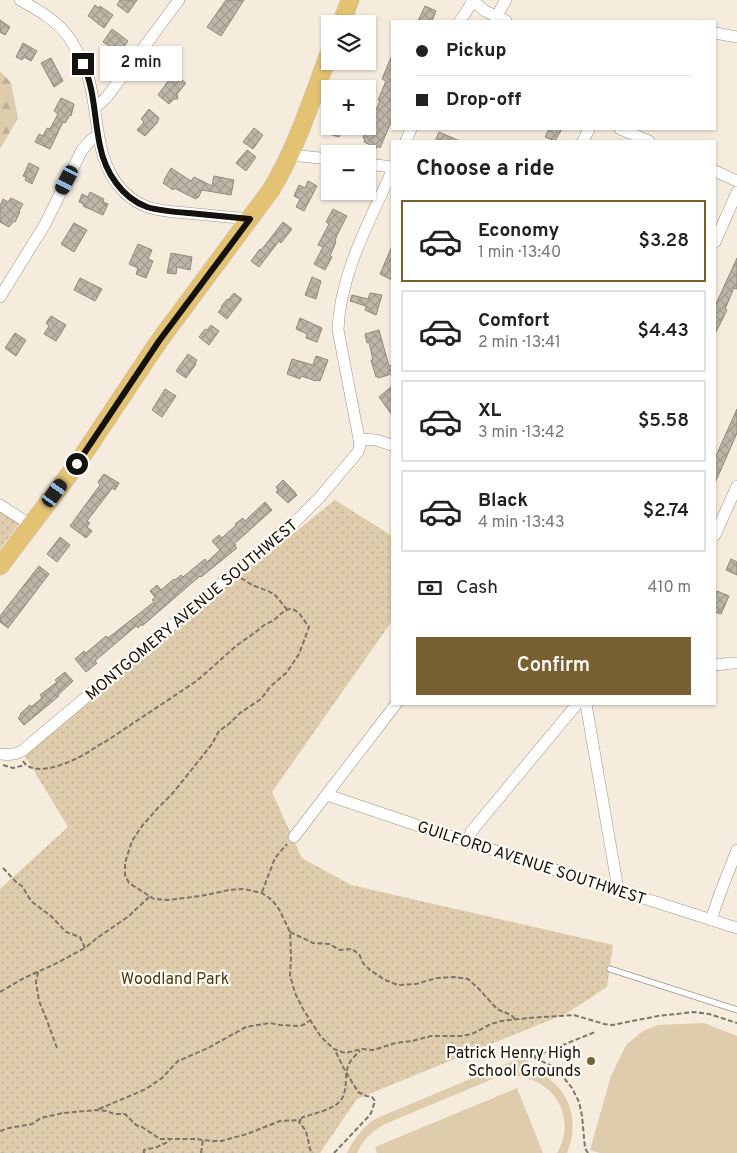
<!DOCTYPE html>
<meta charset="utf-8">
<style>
body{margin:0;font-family:Overpass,sans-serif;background:#f6f6f6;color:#222;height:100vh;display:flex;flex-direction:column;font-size:19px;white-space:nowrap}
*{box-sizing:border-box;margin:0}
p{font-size:16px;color:#767676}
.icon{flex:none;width:28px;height:28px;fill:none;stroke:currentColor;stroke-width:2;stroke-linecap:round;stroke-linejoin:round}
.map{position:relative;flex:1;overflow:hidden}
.drawer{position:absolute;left:391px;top:140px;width:325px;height:565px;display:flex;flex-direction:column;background:#fff;border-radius:0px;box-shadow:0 1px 4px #0004}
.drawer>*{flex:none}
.guide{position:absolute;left:391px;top:20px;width:325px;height:110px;border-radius:0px;box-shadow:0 1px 4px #0004;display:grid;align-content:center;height:110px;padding:0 25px;background:#fff}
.buttons{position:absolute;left:321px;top:15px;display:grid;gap:10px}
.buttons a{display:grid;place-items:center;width:55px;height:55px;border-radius:0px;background:#fff;box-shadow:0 1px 4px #0004;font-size:25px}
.end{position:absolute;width:22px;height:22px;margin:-11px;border:6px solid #15120d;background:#fff;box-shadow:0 0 0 2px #fff}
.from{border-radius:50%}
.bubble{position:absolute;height:35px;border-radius:0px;background:#fff;box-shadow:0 1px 4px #0004;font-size:16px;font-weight:600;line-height:35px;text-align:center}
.car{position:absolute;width:15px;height:30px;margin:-15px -8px;border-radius:6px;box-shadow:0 0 4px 1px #0007;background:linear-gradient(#222 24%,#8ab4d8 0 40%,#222 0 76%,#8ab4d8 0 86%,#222 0)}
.guide b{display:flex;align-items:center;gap:18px;height:48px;font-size:19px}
.guide b+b{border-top:1px solid #e0e0e0}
.guide i{width:12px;height:12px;background:#222}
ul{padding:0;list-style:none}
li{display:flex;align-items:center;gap:15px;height:82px;margin:0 10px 8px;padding:0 15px;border:2px solid #e0e0e0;border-radius:0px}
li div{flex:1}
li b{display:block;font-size:19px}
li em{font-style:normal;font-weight:600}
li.selected{border-color:#796031}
li>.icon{width:45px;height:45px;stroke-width:1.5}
h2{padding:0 25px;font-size:22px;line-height:60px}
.pay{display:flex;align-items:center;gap:12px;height:55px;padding:0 25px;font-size:19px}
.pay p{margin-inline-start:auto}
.cta{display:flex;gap:10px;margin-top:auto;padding:10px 25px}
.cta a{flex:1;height:58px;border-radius:0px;background:#796031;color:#fff;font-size:20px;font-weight:600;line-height:58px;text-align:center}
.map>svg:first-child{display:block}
</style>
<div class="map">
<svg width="737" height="1153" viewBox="0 0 737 1153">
<defs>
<pattern id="forest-firs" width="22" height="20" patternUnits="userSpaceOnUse" patternTransform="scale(1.25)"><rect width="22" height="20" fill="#dfccac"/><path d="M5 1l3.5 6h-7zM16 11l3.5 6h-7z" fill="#beae93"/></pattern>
<pattern id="park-dots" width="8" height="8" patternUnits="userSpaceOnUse" patternTransform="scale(1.25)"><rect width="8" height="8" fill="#dfccac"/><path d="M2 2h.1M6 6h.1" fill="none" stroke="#beae93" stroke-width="1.8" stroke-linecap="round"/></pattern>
<pattern id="building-cross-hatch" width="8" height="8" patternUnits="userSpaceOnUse" patternTransform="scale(1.25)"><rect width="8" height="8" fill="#beb6a8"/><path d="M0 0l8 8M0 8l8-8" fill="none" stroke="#a29b8f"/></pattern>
</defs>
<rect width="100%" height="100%" fill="#f5ecde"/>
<path fill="url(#forest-firs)" d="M0,71L11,83L18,118L0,149Z"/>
<g fill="url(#park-dots)">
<path d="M335,500L392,536V621L272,792L302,858L351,885L613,945L607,987L567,1013L357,1099L320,1153H0V889L68,827L22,751Z"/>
<path d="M0,512L19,524L0,549Z"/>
</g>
<g fill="#dfccac">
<path d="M704,1023L737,1036V1153H600L590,1150L611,1076L626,1045L643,1031L658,1025Z"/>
<path d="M525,1056L529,1064L524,1067C564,1077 583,1115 567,1153H557C582,1110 542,1065 495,1078L385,1124C372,1131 363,1140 357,1153H347C354,1139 362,1128 375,1119Z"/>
<path d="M517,1088L543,1153H377L375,1147Z"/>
</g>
<g fill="url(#building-cross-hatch)" stroke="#91897c">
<path d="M120,0H137L128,13L117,5Z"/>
<path d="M226,0H244L221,36L207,27Z"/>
<path d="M95,5L99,8L100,6L113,15L104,28L92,19V18L88,16Z"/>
<path d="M425,6L436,11L432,21H418Z"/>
<path d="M0,20L10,27L5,35L0,32Z"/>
<path d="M112,29L128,41L121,51L114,46L112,48L103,42Z"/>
<path d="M23,43L37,51L31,61L24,57L22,60L16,57Z"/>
<path d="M392,55V120L380,148L378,146L377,148L364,142L365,139L363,138L380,101L378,100L386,81L382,79Z"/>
<path d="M51,58L63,81L54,87L41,63Z"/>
<path d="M171,77L175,81L178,77L186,83L177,94L178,99H174L169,104L158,95Z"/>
<path d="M61,98L74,104L71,116L70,115L65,123L63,122L50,149L35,142L39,134L43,136L47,128L50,129L58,114L54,111Z"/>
<path d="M149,109L159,118L157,123L145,136L137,130L144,122L141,119Z"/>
<path d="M331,126H342L339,137L329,134Z"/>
<path d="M254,128L263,135L253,149L243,142Z"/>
<path d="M549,129H562L555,141L545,137Z"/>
<path d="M439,132L460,141H435Z"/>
<path d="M247,150L256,157L246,171L236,163Z"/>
<path d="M29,163L39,168L32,184L25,180L26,177L23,176Z"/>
<path d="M171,168L191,181L194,177L212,186L214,176L234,180L231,195L202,190L198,198L197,197L196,199L174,188L173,190L163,183L165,180H164Z"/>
<path d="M308,181L317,186L304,211L296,207L300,199L294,196L299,185L305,188Z"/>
<path d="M90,192L104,199L103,202L108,204L103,215L83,206L84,204L79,202L82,194L88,197Z"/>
<path d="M11,198L23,204L19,211L20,212L15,222L14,221L9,227L0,222V206L3,199L8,202Z"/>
<path d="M333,209L347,216L337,235L335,241L336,242L330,256L332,257L325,270L314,264L323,247L318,245L329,224L326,222Z"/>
<path d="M283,222L292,229L281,243L279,241L259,267L251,261L260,249L261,250L266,244Z"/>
<path d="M74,223L87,230L74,252L61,244Z"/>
<path d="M138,244L152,250L148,259L153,261L146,278L136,274L138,268L129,264Z"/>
<path d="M392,246V280L380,274Z"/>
<path d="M171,253L192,257L190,270L177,267L176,274L167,273Z"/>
<path d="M737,258V289L734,288L725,309L727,310L715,334V306Z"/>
<path d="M312,277L321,281L316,299L305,295Z"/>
<path d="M80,278L102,289L95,301L74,290Z"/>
<path d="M234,293L242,299L227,319L218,312L222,308L221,307L227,299L228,300Z"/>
<path d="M370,293L382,295L376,315L365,310L366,306L350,301L352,295L368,299Z"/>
<path d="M51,316L66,325L56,341L44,334L49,326L46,323Z"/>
<path d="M300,318L322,328L317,342L306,338L307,334L296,329Z"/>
<path d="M211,325L219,331L209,345L199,337L205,329L207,330Z"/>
<path d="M379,330L389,366L392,365V374L378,378V376L376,377L371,360H373L369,342L367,343L365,334Z"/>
<path d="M15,333L26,340L16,356L5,348Z"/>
<path d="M188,354L197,360L195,363L196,364L186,378L176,371Z"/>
<path d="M316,356L328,360L320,381L317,380L316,381L301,376L300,379L287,374L292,359L313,365Z"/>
<path d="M392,386V415L379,397Z"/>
<path d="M165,389L176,396L162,417L152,410Z"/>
<path d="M737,409V433L715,483V458Z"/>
<path d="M104,474L119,483L115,490L112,488L110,491L87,521L90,523L87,527L92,531L86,538L70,526L100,485L98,482Z"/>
<path d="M283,480L295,492V493L297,495L288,503L276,492L278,490L276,487Z"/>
<path d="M265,502L272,510L234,544L236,545L234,546L237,548L201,577L200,576L142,626L141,624L138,628L136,626L95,661L97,663L86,672L75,659L84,651L86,653L106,636L108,638L154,602L152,600L155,597L150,591L157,585L161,590L174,579L175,580L181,575L183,577L205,559L207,562L220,550L212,541L219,535L222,538L236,525L235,524L243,518L245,521Z"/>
<path d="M60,537L70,545L57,562L47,554Z"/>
<path d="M731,559L737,562V575L726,570Z"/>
<path d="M39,566L49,574L8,628L0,622V616Z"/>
<path d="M717,591L729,596L721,614L715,612V595Z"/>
<path d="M65,672L73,681L58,695L59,696L24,725L18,718L21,715L20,714L30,705L31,707L42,698L40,695L57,682L55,680Z"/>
</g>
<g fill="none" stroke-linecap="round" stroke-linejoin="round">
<defs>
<path id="lane" d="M610,969L737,1010"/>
<g id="street">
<path d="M20,0C38,10 58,21 70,39C78,52 87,69 90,84C99,120 95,162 123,191C130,198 139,204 148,207C160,211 174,212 186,213C207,215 229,217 250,219"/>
<path d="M472,0L485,11L506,21"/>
<path d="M497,18L500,10L506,0"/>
<path d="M460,21L473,1"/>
<path d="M715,33L737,37"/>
<path d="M95,108L106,98L179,0"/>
<path d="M620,129L649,141"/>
<path d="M406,141L411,129"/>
<path d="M583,141L589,129"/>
<path d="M290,155L330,159"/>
<path d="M368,164L392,167"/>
<path d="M715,171L737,181"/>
<path d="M715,242L737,192"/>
<path d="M0,297L44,226L82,150L91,140L98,135"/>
<path d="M359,439L376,440L392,445"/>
<path d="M0,505L31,525"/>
<path d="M715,535L737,486"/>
<path d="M715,665L732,663H737"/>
<path d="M586,704L618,889"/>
<path d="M0,754C8,755 15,755 22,751L297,520L320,497L358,452L360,445L359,439L338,330C340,273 370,221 392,171"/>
<path d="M327,795L443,834L737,928"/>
<path d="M294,837L396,704"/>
<path d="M469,842L471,832L475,827L577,704"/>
<path d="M711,920L719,896L737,850"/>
</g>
<g id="primary">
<path d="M341,24L350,0"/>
<path d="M0,566L77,464L159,341L271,190C297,147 312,98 330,51"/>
</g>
</defs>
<use href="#lane" stroke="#9b9386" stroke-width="7"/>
<use href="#street" stroke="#9b9386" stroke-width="12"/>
<use href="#primary" stroke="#d0d0cf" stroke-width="19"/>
<g stroke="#7b756c" stroke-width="2" stroke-dasharray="5 2.5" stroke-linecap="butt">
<path d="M241,578L252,585L268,591L275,595L285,607L287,610"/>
<path d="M23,761C34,779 71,762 85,754C92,750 98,745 105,742L195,682C209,671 222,658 236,646C244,640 253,634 261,628C264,624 270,623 274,620C279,616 283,610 290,609C299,609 304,621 309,627L299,654L287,672L270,687L261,699L240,713L230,723L219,731L212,744L173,793L157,809L142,826L132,841L125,863V875L129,883L154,899L168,900L201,896L229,890L244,889L262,893L272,900L279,909L290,932L291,957L290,975L295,993L303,1009L321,1037L334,1049L345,1053L362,1049L373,1050L396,1043L412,1041L431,1036H461L472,1034L491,1024L501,1021L528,1018L574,1015L604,1024L612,1025L658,1016L694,1012L709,1014L737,1023"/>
<path d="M3,765L13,768L25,765"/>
<path d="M3,868L17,883L22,886L31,901L52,917L66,932L80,937L85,948L97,938L129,916L150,896"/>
<path d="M262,892L275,858L287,844"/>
<path d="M290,932L313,943L329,944L340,950L352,949L359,954L363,963L370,970L385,980L398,985L416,984L437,978L454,977L468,979L479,989L497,1009L511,1015L516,1020"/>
<path d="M38,972L36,982L39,1001L46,1018L57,1048"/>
<path d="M0,992L24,978L53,965L85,948"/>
<path d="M99,1109L146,1089L162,1078L178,1061L208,1048L246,1027L270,1023L280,1025L300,1026L305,1024L309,1021"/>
<path d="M301,1119L303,1117C313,1114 335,1109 341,1100C349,1089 343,1073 350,1062C352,1058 357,1054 360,1051"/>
<path d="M301,1120L299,1122L306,1131L311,1153"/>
<path d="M0,1131L9,1128L32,1124L41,1118L63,1113L97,1110L107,1111L114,1114H125L136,1125L142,1127L160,1139H195L212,1141H221L247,1134L280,1121L301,1120"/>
<path d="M144,1153V1150L157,1147L170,1141"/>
<path d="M201,1153L203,1140"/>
<path d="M334,1153L368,1117L371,1113L375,1101L372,1097L366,1096L358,1092L343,1067L335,1050"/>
<path d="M588,1153L585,1148L582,1116L579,1102L572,1088L556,1068L533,1057L595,1032"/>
</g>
<use href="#lane" stroke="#fff" stroke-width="5.5"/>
<use href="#street" stroke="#fff" stroke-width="11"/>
<use href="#primary" stroke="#e3c274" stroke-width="18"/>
</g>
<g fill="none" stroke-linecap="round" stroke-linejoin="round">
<path stroke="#15120d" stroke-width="6" d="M77,464L159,341L250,219C230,217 209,215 189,213C175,212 160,211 147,207C122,198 105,172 100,146C94,118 95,90 83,64"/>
</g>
<circle fill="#796031" stroke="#fefaf4" stroke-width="2" cx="591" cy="1061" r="5"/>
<g text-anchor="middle" stroke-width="4.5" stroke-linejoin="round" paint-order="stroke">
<g font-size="16" fill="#15120d" stroke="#fefaf4">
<text transform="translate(191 609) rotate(-40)" y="6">MONTGOMERY AVENUE SOUTHWEST</text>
<text transform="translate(532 862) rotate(18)" y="6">GUILFORD AVENUE SOUTHWEST</text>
</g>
<g font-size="16" fill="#4e3a0f" stroke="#fefaf4">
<text x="175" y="984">Woodland Park</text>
</g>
<g font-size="16" fill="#15120d" stroke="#fefaf4" text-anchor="end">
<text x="581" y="1058">Patrick Henry High<tspan x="581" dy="18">School Grounds</tspan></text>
</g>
</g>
</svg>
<div class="buttons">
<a><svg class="icon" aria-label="layers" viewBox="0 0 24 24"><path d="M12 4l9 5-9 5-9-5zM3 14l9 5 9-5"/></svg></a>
<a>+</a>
<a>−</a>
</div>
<i class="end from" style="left:77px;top:464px"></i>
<i class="end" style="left:83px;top:64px"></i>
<div class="bubble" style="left:100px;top:46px;width:82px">2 min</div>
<i class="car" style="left:67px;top:180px;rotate:207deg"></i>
<i class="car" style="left:55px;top:493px;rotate:36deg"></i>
<div class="guide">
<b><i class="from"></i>Pickup</b>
<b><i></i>Drop-off</b>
</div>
<section class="drawer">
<h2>Choose a ride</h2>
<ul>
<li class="selected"><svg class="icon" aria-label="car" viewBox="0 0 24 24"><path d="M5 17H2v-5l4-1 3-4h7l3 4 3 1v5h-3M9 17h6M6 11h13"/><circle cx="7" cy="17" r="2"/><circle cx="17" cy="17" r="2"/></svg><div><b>Economy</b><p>1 min · 13:40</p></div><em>$3.28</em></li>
<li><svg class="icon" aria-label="car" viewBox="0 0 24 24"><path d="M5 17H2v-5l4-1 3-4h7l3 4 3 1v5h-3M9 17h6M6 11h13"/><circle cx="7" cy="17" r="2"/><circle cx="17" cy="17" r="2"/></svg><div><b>Comfort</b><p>2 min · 13:41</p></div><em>$4.43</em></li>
<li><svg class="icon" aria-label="car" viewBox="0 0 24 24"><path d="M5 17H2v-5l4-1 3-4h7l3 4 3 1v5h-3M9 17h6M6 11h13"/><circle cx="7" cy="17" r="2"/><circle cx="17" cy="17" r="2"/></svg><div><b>XL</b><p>3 min · 13:42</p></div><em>$5.58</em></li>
<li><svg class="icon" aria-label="car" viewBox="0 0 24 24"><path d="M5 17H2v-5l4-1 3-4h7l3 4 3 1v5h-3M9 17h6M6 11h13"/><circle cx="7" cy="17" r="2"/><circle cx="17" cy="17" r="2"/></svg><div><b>Black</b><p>4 min · 13:43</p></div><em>$2.74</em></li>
</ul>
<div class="pay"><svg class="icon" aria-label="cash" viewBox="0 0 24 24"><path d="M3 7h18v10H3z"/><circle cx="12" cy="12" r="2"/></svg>Cash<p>410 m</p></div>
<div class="cta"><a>Confirm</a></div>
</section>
</div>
